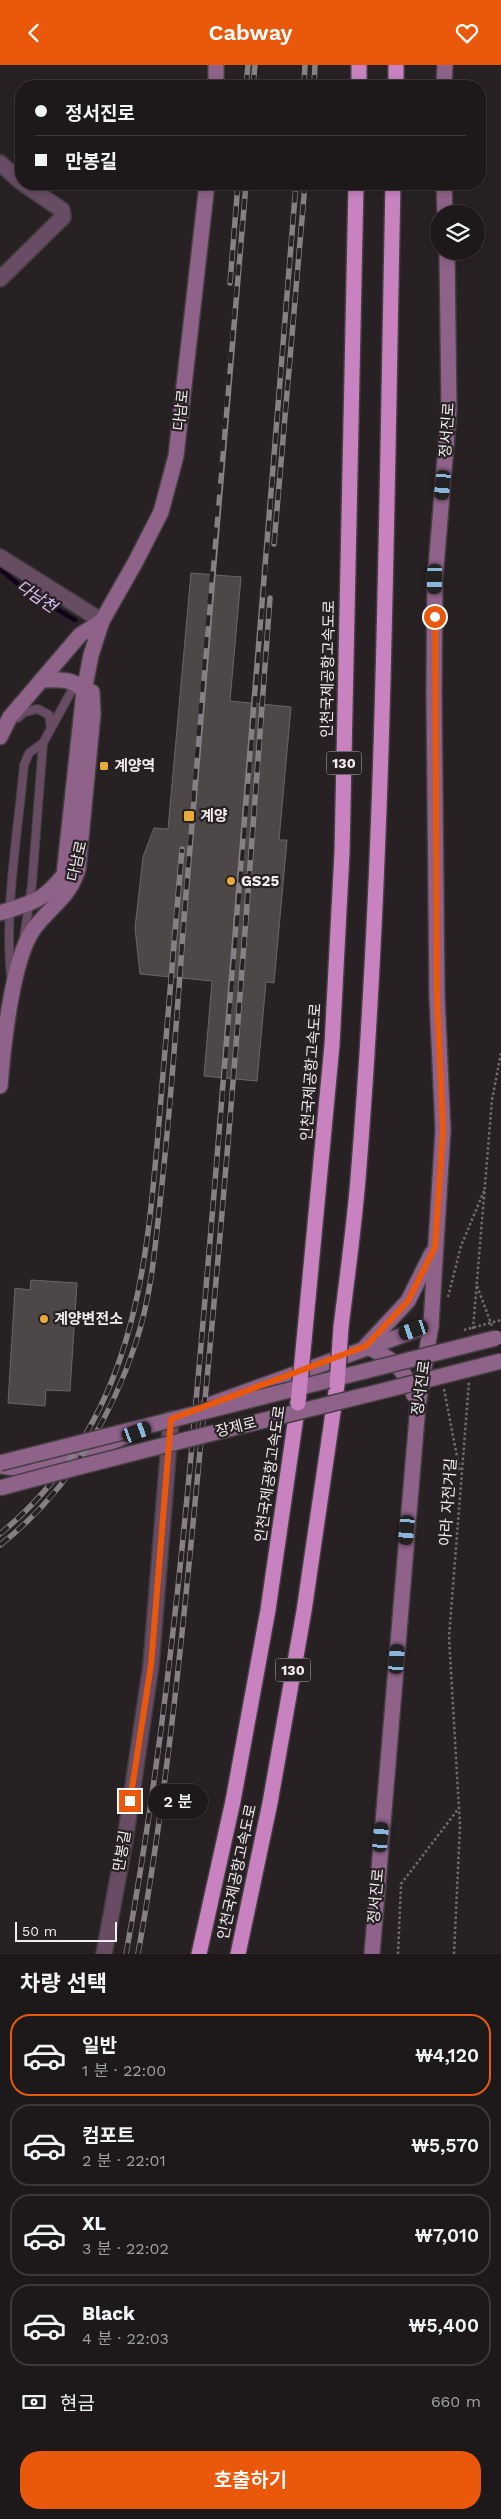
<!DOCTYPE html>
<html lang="ko">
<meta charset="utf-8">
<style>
body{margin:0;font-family:"Work Sans","Noto Sans KR",sans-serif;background:#252224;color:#f1f3f6;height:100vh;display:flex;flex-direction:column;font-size:19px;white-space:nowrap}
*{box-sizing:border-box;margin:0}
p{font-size:16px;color:#a0a0a3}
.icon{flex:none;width:28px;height:28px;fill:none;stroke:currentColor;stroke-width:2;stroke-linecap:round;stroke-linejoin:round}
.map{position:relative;height:1889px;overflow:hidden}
.drawer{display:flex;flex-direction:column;background:#1d191b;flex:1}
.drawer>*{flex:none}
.hud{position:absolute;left:15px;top:15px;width:471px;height:110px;border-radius:20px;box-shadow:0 2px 8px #0003,0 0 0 1px #3b383a;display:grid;align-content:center;height:110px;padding:0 20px;background:#1d191b}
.controls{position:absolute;left:430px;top:140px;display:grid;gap:10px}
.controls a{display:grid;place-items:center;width:55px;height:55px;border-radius:50%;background:#1d191b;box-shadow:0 2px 8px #0003,0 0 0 1px #3b383a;font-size:25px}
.scale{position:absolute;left:15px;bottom:12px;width:102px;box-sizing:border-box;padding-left:5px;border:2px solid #f1edef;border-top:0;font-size:14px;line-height:18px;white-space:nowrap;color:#f1edef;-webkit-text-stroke:4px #272124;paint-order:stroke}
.end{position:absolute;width:22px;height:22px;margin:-11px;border:6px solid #ea580c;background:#fff;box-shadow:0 0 0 2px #fff}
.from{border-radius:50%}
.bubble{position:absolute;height:35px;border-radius:18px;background:#1d191b;box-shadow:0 2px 8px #0003,0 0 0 1px #3b383a;font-size:16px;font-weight:600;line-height:35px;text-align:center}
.car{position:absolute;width:15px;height:30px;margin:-15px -8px;border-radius:6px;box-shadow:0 0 4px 1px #0007;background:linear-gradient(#222 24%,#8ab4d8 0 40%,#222 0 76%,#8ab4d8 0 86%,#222 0)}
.hud b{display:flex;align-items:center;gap:18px;height:48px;font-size:19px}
.hud b+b{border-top:1px solid #3b383a}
.hud i{width:12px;height:12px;background:#f1f3f6}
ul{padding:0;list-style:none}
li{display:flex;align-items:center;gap:15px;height:82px;margin:0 10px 8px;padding:0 10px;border:2px solid #3b383a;border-radius:20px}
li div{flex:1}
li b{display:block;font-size:19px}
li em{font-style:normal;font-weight:600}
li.on{border-color:#ea580c}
li>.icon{width:45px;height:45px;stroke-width:1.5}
h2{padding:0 20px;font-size:22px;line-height:60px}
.pay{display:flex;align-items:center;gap:12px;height:55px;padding:0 20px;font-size:19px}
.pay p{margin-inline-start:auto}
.cta{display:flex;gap:10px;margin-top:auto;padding:10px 20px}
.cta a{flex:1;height:58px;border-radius:20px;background:#ea580c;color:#fff;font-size:20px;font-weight:600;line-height:58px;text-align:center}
header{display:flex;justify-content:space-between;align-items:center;height:65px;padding:0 20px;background:#ea580c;color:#fff;font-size:22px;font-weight:600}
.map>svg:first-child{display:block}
</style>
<header><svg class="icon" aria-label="back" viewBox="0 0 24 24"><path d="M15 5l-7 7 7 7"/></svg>Cabway<svg class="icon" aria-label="heart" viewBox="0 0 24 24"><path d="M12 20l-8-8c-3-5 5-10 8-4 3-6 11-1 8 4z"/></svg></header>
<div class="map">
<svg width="501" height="1889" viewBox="0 0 501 1889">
<rect width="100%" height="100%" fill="#272124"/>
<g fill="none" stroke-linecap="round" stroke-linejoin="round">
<path stroke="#12001d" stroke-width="4.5" d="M0,504L27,527L75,555"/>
</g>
<g fill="#4d4748" stroke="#6c6566">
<path d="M191,508L241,512L230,636L291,642L279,775H287L274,918L266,917L257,1016L204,1011L212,916L140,909L135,863L143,792L154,763L168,764Z"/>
<path d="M31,1215L77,1218L70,1326L46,1325L45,1341L8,1338L15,1223L30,1225Z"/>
</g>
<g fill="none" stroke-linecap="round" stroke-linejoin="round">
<defs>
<g id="lane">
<path d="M18,653L24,647L38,644L49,650L51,663"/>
<path d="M24,873L32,819L43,678L77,616"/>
<path d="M11,911C4,846 18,767 24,700L29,688L43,678"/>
</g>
<g id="street">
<path d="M0,98L21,117"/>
<path d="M0,214L63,152L62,145L24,119"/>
<path d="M0,492L102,556"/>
<path d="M104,1889L125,1775L151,1600L171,1354"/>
</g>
<g id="secondary">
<path d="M216,0V21"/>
<path d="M444,21L445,0"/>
<path d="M444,119L445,149"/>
<path d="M42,615C60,614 80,613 87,633"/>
<path d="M0,672L10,652L80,570L102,556"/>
<path d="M0,848C33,837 41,838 64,810L84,626L91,590L102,556L136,496L161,447L176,391L207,119"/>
<path d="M0,1021C3,983 12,895 33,865C49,842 69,834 78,804L93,649L92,627"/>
<path d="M414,1330C403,1301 394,1295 366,1281L408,1236L432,1188"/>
<path d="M209,1340L431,1260"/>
<path d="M0,1401L23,1404L39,1402"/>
<path d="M27,1411L126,1371"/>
<path d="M372,1889L418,1340L431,1260L443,1065L437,932L434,627L435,514L449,345L447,186"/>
</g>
<g id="highway">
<path d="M359,21V0"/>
<path d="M396,21V0"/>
<path d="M341,1262C347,1213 354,1163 358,1114C385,783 386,450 393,119"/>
<path d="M304,1276L332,980L342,788L356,119"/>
<path d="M199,1889L233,1736L268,1545L298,1338"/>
<path d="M238,1889L270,1738L304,1546L337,1320"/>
</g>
</defs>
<use href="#lane" stroke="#433e40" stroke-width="10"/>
<use href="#street" stroke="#433e40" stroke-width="18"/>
<use href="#secondary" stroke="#433e40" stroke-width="18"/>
<use href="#highway" stroke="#433e40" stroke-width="18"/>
<g stroke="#716c6e" stroke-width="2.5" stroke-dasharray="2.5 2.5" stroke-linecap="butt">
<path d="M477,1221L492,1261"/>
<path d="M448,1232L461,1181L484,1126"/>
<path d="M473,1264L492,1035L501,988"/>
<path d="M444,1324L460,1407"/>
<path d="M398,1889L401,1819L459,1743"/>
<path d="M454,1889L460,1761L449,1572L469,1317"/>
</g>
<use href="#lane" stroke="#684c64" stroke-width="8"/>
<use href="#street" stroke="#684c64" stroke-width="15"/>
<use href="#secondary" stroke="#8f6289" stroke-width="15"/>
<use href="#highway" stroke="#c882c0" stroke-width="15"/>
<defs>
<g id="rail">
<path d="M246,21L248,0"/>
<path d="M253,21L255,0"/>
<path d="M304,21L305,0"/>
<path d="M314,21L315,0"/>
<path d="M230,218L238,119"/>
<path d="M274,479L305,119"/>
<path d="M0,1469C139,1353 147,1201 161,1033C168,950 175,867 182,784"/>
<path d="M0,1480C66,1428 110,1356 136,1277C151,1232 155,1184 160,1137C171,1043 177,948 184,854C203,609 224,364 246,119"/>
<path d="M126,1889C173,1634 193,1375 215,1117C244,784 269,451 296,119"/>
<path d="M138,1889C168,1722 184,1555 200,1386C228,1103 249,818 270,533"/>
</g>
</defs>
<use href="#rail" stroke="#858083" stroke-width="5.5"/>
<use href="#rail" stroke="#272124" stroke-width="4" stroke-dasharray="11" stroke-linecap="butt"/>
<defs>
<g id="secondary-bridge">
<path d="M0,1398L496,1273"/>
<path d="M0,1423C166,1378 334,1339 501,1296"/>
</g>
<g id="highway-bridge">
<path d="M337,1320L341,1262"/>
<path d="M298,1338L304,1276"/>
</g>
</defs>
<use href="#secondary-bridge" stroke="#433e40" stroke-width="18" stroke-linecap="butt"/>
<use href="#highway-bridge" stroke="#433e40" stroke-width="18" stroke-linecap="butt"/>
<path stroke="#716c6e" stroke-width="2.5" stroke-dasharray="2.5 2.5" stroke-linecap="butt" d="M464,1265L501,1255"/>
<use href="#secondary-bridge" stroke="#8f6289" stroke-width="15"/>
<use href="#highway-bridge" stroke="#c882c0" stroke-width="15"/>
</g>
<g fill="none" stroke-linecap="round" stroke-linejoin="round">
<path stroke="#ea580c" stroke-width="6" d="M130,1736L151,1600L171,1354L366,1281L408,1236L435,1182L443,1065L437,932L435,552"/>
</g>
<g fill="#e8ab37" stroke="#272124" stroke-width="2">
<rect x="99" y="696" width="10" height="10" rx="2.5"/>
<rect x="183" y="745" width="12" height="12" rx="2.5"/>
<circle cx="231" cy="816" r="5"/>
<circle cx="44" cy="1254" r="5"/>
</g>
<g text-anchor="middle" stroke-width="4.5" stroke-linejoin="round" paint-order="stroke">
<g fill="#272124" stroke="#b4b0b2" stroke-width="1">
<rect x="326.5" y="686.5" width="35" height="23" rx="4"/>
<rect x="275.5" y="1593.5" width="35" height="23" rx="4"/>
</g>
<g font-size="14" font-weight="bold" fill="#f1edef">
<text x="344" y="703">130</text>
<text x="293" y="1610">130</text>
</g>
<g font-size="15" fill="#f1edef" stroke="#272124">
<text transform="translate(181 345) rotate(-84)" y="5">다남로</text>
<text transform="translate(447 365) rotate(-86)" y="5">정서진로</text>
<text transform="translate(328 604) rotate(-89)" y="5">인천국제공항고속도로</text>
<text transform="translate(77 796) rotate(-77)" y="5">다남로</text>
<text transform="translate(311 1007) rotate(-86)" y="5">인천국제공항고속도로</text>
<text transform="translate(421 1323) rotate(-82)" y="5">정서진로</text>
<text transform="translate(236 1362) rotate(-14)" y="5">장제로</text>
<text transform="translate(270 1409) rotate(-82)" y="5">인천국제공항고속도로</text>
<text transform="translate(448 1437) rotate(-86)" y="5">아라 자전거길</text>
<text transform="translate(122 1786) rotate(-80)" y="5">만봉길</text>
<text transform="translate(237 1807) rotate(-78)" y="5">인천국제공항고속도로</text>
<text transform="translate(376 1831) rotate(-85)" y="5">정서진로</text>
</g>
<g font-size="15" font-weight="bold" fill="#f1edef" stroke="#272124" text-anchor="start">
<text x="114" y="706">계양역</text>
<text x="200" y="756">계양</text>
<text x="241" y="821">GS25</text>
<text x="54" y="1259">계양변전소</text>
</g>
<g font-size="16" font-style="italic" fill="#e7c2fd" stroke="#272124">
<text transform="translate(37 531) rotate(34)" y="6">다남천</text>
</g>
</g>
</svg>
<div class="controls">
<a><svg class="icon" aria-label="layers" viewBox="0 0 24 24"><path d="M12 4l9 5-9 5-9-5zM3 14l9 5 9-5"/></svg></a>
</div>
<div class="scale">50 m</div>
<i class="end from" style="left:435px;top:552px"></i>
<i class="end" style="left:130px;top:1736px"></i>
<div class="bubble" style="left:148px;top:1719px;width:60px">2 분</div>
<i class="car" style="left:443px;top:420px;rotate:185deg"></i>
<i class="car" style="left:435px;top:514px;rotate:181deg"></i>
<i class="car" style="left:414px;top:1265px;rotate:251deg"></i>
<i class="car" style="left:137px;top:1367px;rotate:69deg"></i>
<i class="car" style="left:407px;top:1465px;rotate:185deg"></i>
<i class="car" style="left:397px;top:1594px;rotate:4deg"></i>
<i class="car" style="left:381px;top:1772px;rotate:5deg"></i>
<div class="hud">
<b><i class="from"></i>정서진로</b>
<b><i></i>만봉길</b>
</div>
</div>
<section class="drawer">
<h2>차량 선택</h2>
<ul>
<li class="on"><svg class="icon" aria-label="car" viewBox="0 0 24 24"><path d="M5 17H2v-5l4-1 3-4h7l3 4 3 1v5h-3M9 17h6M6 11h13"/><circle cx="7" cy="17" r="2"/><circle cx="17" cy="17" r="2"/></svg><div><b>일반</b><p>1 분 · 22:00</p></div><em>₩4,120</em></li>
<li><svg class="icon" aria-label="car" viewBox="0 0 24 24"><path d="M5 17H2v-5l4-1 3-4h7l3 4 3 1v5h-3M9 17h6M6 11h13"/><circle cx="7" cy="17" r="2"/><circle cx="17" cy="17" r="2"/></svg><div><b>컴포트</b><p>2 분 · 22:01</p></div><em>₩5,570</em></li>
<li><svg class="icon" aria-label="car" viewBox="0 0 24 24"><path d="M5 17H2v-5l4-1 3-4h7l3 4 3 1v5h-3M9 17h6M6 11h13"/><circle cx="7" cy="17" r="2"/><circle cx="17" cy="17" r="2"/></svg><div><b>XL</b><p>3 분 · 22:02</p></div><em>₩7,010</em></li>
<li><svg class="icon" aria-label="car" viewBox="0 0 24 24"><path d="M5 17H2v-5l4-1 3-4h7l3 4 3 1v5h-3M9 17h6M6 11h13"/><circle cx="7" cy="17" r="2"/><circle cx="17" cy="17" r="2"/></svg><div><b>Black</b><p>4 분 · 22:03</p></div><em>₩5,400</em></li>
</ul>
<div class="pay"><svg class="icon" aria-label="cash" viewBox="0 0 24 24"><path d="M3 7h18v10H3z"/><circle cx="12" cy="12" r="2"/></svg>현금<p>660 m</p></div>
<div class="cta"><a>호출하기</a></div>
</section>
